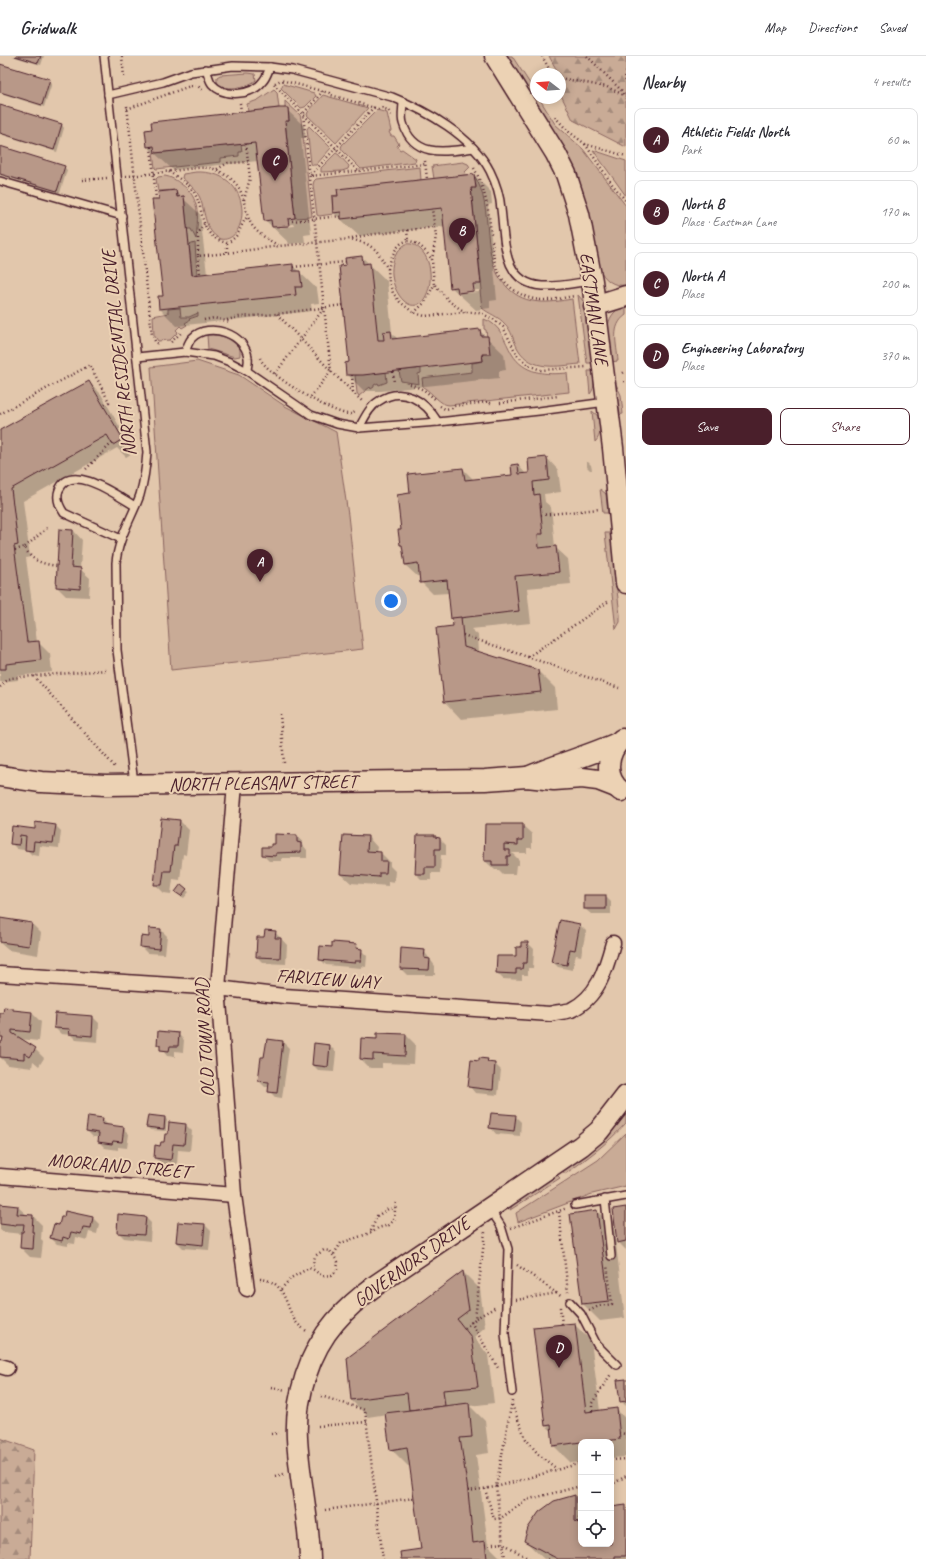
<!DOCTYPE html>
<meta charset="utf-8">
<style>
:root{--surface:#fff;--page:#f2f2f3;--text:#2b2b33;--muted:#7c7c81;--line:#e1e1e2;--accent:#4a1f2b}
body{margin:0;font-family:Caveat,sans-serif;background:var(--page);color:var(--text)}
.controls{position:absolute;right:12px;bottom:12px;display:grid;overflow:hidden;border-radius:8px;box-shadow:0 2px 10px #0003}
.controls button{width:36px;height:36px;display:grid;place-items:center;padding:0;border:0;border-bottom:1px solid var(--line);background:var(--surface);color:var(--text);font:20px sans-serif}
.compass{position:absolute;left:530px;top:12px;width:36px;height:36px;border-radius:50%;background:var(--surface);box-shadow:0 2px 10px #0003;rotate:287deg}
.you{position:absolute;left:391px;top:545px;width:14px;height:14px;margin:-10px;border:3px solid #fff;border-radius:50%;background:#1a73e8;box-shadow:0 0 0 6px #1a73e833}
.badge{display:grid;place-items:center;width:26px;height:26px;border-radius:50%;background:var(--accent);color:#fff;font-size:13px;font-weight:700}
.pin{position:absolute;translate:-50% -33px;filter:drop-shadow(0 1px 2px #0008)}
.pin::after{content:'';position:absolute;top:21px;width:14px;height:12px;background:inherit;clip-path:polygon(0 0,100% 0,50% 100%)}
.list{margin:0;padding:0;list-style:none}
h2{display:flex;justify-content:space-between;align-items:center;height:52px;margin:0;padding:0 16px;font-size:17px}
h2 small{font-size:13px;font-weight:400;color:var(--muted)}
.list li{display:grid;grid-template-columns:26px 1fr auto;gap:12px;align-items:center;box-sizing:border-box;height:64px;margin:0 8px 8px;padding:0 8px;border:1px solid var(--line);border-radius:8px}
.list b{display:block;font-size:15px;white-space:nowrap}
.list p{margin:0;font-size:13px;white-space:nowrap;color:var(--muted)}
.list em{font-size:13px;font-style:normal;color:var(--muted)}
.actions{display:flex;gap:8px;padding:12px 16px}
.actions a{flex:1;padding:9px 0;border:1px solid var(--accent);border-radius:8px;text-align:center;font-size:14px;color:var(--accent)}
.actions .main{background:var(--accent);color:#fff}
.icon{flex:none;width:22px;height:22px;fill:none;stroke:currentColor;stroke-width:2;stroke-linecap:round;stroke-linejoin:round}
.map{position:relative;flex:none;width:626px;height:1503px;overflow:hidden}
header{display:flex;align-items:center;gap:24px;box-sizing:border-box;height:56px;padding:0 20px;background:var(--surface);border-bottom:1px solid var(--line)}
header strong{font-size:19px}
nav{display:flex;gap:22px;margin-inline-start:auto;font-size:14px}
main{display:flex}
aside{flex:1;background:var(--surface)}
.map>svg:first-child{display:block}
.green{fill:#c9ab96;stroke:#8a6560}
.forest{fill:url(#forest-firs);stroke:#8a6560}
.shadow{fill:#0003;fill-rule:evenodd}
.building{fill:#b89888;stroke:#4a1f2b}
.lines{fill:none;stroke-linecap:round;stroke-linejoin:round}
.lane-casing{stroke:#4a1f2b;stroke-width:10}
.street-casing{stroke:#4a1f2b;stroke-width:17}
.secondary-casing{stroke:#4a1f2b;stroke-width:23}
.path{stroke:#4a1f2b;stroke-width:2.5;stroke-dasharray:1 3;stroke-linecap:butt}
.lane{stroke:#ecd2b4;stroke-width:7}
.street{stroke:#ecd2b4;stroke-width:14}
.secondary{stroke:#ecd2b4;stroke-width:20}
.labels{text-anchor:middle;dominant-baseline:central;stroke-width:4;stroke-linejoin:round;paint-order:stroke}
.street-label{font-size:19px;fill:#4a1f2b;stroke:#ecd2b4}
</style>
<header>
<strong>Gridwalk</strong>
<nav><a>Map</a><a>Directions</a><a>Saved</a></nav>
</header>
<main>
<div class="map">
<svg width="626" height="1503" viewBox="0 0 626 1503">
<defs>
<pattern id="forest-firs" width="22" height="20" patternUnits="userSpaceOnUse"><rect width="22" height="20" fill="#c9ab96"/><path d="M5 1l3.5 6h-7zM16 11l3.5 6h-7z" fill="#a58b7b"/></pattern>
</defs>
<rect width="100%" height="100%" fill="#e2c7ac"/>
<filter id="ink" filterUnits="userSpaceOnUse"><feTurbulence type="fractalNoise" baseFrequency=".025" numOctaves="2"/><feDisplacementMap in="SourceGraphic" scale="8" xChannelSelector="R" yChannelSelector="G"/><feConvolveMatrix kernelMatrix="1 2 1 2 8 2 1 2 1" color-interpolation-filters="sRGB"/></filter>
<g filter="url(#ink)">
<!-- green -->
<g class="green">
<path d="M506,0H512L536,37V42H539L555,68L583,93L626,150V229C613,231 604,223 599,212L584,141L578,122L534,43Z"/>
<path d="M248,17L255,18L256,24C248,32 214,38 217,21L220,19Z"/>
<path d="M283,28L314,37L316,40L305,51L301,52L281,32Z"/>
<path d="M274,33L277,36L279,52L248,56L247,48L258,44Z"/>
<path d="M323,39L368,52L336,87L307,59L308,56Z"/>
<path d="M285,45L300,59L301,63L312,160L310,161L295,162L285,65H289L288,53H285Z"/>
<path d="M377,54L387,57L391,75L389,76L391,80H394L399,88L397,90L400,94L402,93L416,103L415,106L361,113L343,95L341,92L342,89Z"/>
<path d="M309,70L331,92L316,109H312L311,107L307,73Z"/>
<path d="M241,88L242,96H239V100L221,102V106L156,113L155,112L153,97Z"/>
<path d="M593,94L626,105V140Z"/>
<path d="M336,97L339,99L349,110L348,113L342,115L321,116V112Z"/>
<path d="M463,106L468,108L470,111L465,116L466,119L434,123L432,110Z"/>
<path d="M420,111L421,124L332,140L333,158L319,160L317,159L313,129L314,125L316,123Z"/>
<path d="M196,116C257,114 249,189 220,183C204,174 206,158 200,142C196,133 189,128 182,122L183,118Z"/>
<path d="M474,119C496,153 478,204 508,232C526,250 549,247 572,243L580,308C558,310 532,316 518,293C513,284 512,275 505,268C498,260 489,258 482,252L480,235L482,234L471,132L476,131Z"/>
<path d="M165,120C171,121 176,124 181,128C201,141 198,162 196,183L191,173H187L184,140L177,141L176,134L158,135L156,123L158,121Z"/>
<path d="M195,187L197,218L192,219L189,189Z"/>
<path d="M406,188C413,187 417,190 422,195C440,216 426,264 404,245C389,231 386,200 406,188Z"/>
<path d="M578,239L584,246L592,307H587Z"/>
<path d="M626,249V259C610,270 617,288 618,305L611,306C608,284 600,259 626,249Z"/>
<path d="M180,252L181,261H189L198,257V260L189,263L190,264L185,267L187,269L182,272L180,270L176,274L178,276L170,284L158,285L154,279L153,260L168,257V253Z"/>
<path d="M484,263C501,269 504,284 512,298C524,318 546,319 567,317L569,336L449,349C440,349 432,336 423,331L422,322L472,316V307L483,305L482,298L489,297L486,274L484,273Z"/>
<path d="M207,279C221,278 231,282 240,293V300L235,301L208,293Z"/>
<path d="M197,305L239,319L285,350L336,376L348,459L363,593L171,614L151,311Z"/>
<path d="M417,312H421V317L418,318L419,328L401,325L399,315L412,313H417Z"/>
<path d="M588,315H593C594,323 596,331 590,338Z"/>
<path d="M386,316L387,326L379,329L378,327L374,329V331L371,333L370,331L359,340L357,337L355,319Z"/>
<path d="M615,326L621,339L623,358L617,359Z"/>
<path d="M592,355L598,360C600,370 602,379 595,386Z"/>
<path d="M600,433L606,438L608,457H603Z"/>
<path d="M605,477H610L620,559V566L616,573Z"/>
<path d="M626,1059V1067C608,1087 588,1102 565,1118L562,1114L606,1082Z"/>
<path d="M626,1077V1130L592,1138L518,1166L516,1157L598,1104Z"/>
<path d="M556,1118L560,1122L510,1154L513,1148Z"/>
</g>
<!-- forest -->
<g class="forest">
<path d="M549,0H626V91L573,64L560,37V18H555L556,13Z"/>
<path d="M0,1382L34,1394L30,1503H0Z"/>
</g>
<!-- shadow -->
<g class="shadow">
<path d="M12,0H44L41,9Z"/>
<path d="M0,9L49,24L52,27L44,51L0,37Z"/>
<path d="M0,50L62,69L64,72L57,96L0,78Z"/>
<path d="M287,54L304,70L306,82H301L311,178L304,179L305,186L290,188L265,164L258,105L173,114L148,91L153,74ZM293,168L294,170L279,172V170Z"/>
<path d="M0,91L64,111L67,114L60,137L0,119Z"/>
<path d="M474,119L491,136L492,148L488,149L497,244L490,245V252L476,254L451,231L445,170L359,180L334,157L339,140ZM479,234V236L465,237V235Z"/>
<path d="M175,135L200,158L207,218L292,209L317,233L319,247L311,248L312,255L177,270L160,253L164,240L160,144Z"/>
<path d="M362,201L387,225L392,277L398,283L479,274L504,298L506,314L499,315V322L381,335H364L347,318L350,307L347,210Z"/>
<path d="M89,326L101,338L134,396L126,401L117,392L23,445L30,501L26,502L37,586H38L50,598L52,616L17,620L18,624L0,626V373L2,375Z"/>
<path d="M547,402L558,414L561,436L544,438L545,446L551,451L555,491L568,503L571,528L527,532L531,567L471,573L478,579L479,597L538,615L555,632L557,653L461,663L445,646L454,571L449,537L433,538L421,526L420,520H417L405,509L404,492L401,489L402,474L411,438L463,413L474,424L513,420L518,409L526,418L530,417Z"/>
<path d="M587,406H588L591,409L592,414H590L587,411Z"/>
<path d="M73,474L82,484L80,513L90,522L89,541L66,540L57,531Z"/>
<path d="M180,765L189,774L186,799L183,798L180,824L173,823L171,838L164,837L155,828Z"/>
<path d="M55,769L61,775L59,792L40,790L39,800L32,799L25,792L24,794L17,793L11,787L13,771L36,774Z"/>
<path d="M486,769H522L532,778V792H527V797H512L519,804V809H516L515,818H503L499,814H495L485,805Z"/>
<path d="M297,780L303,786V789L307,794V802H282L281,805H269L263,799L276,789Z"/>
<path d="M434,780L437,782L440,783L446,789V799H441L440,817H431V824H422L416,818Z"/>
<path d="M368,781L377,791L376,797H381L390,806V810L395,815L394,826L388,825V830L351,827L341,818Z"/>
<path d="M186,834L189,836L184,842L179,839Z"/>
<path d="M605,840L611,846V858H591L585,853Z"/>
<path d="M0,863L32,868L41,877L38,899L8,894L0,887Z"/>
<path d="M580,869L586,875L581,900L576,899L572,914L558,911L552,905Z"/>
<path d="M161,874L167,880L165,898L147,897L141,891Z"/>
<path d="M275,876L287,889L286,908L263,907L257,901L265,882Z"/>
<path d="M528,887L534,893L533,912H528V919H522V924L503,923L497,917L517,901Z"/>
<path d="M356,889L367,900L366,911L361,910V912L326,909L320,903L333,892Z"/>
<path d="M424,895L435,910V919H407L401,913Z"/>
<path d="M12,953L15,955L32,957L41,966L39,985L19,983L35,993L44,1002L39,1010L33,1005L32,1012L8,1009L0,1001V993L3,983L1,980L0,975V958H4Z"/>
<path d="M56,958L93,961L99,967L98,986L76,984L71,979L61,978L55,972Z"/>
<path d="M178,978L184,984L183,996L175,995V1001L167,1000L158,989Z"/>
<path d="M406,979L415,988L414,1008L382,1007V1012H370L361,1003L378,984Z"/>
<path d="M283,986L289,992L282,1042L275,1041L269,1035L270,1031H265L259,1025L265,1003Z"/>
<path d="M330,990L336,996L334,1016L319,1015L313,1009Z"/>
<path d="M487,1004L490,1007L495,1008L501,1014L498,1039L475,1037L470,1031L480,1006Z"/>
<path d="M515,1060L521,1066L520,1080L496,1078L491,1072Z"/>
<path d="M165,1062L167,1064L166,1075L150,1074L147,1071Z"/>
<path d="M102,1063L109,1070L123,1072L129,1078L127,1092L118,1091V1094L105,1092L99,1086V1081H93L87,1075Z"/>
<path d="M186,1069L192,1075L190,1095L178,1094L177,1109L161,1108L155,1102L161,1091L165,1087L169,1079Z"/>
<path d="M0,1149L18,1151L27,1159L33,1160L42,1169L41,1184L43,1186L41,1202L30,1201L21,1192L22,1178L3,1176L0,1174Z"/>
<path d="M626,1152V1194L618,1186Z"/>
<path d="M597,1155L614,1172L625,1262L600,1265L583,1248Z"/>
<path d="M66,1156L93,1162L99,1168L97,1178L89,1176L87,1184L76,1181L75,1188L68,1187V1190L57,1188L51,1182L60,1170L65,1163Z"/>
<path d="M146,1162L151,1167L150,1185L124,1182L118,1176Z"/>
<path d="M205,1169L211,1175L209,1194L183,1192L177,1186Z"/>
<path d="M463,1216L480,1233L485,1271L474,1281L488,1299L494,1347L470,1350L485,1365L489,1397L476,1399L488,1489L502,1503H402L422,1494L411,1410H408L391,1393L387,1358L368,1361L351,1344L348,1302Z"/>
<path d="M574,1268L591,1285L600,1355L616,1353L626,1363V1401L611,1402V1386H581V1406L571,1407L554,1390L553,1376L546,1370Z"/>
<path d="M626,1324V1350L621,1345Z"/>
<path d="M575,1440L581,1446V1488H611V1452L626,1450V1503H544L525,1485Z"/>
</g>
<!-- building -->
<g class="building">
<path d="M15,0H41L38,7Z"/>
<path d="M0,8L50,23L42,49L0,36Z"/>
<path d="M0,49L62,68L54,94L0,77Z"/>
<path d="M279,52H288L289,65H285L295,162L288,163L289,170L272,171L271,164L264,165L255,87L155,97L154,90L147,91L145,74L152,73L151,66Z"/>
<path d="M0,90L65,110L57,135L0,118Z"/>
<path d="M474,118L476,132H471L481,228H473L474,235L458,237L457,231L450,232L442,152L341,163V156L333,157L332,140H338L337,133Z"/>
<path d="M176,134L177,141L184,140L192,219L293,208V215H300L302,231H295L296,239L159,253L158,240H163L152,143H159L158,136Z"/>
<path d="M362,200L363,208L370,207L378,284H384L383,276L391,275L392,283L480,273L481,280H488L490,298H482L483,305L363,319H346L345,307L349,306L339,210L346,209L345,202Z"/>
<path d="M89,325L123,383L113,389L107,379L11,433L18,489L14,490L27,586L39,585L41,604L6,608V613H0V374Z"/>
<path d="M547,401L549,424L533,426L534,439L539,438L543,478H538L539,492L556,490L559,516L515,520L519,555L451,563L447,524L420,527L418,507L405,509L402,489H400L398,474H401L397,439L410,437L408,418L463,412L465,424L512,419L511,409L518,408L519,418L529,417L528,403Z"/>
<path d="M59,473L73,474L71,511L81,512L80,533L56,531Z"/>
<path d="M461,561L464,591L538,614L541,636L444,646L436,572L453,570L452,562Z"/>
<path d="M161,762L180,764L177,790H174L171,815H164L162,829H154Z"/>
<path d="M35,766L56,769L53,787L34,785L33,795L25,794L26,780L20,779L19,789L10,788L12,770L35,773Z"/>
<path d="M485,768H523V784H518V789L504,788V794H510V800H507V809H492V805H484Z"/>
<path d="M275,778L297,779V786L301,787V796L276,797V800L262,799V791H271V788H275Z"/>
<path d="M343,779L368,780L367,795L381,796V805H387L386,817H379V821L340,818Z"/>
<path d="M417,779H435V781L440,782V793H435V811H425V818H415Z"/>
<path d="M181,828L187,833L181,840L175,836Z"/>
<rect x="584" y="839" width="22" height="14"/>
<path d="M0,862L32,867L29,890L0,886Z"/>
<path d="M560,864L580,868L575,894L570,893L567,909L551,906Z"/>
<path d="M149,872L161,873L159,893L140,891L141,880L149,881Z"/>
<path d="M265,874L276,875L275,882H281L280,902L256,901L257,881H264Z"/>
<path d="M332,886L357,888L356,892L362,893L361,905H355V907L319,904L320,890L332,891Z"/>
<path d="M521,886H528L527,907H523L522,913H516V918L496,917L497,900H516V891H521Z"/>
<path d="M401,892L425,894L424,902L430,903L429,914L400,913Z"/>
<path d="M4,951L13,952V954L32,956L30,976L12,974V977L36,992L30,1001L24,997V1003L0,1001V986H2L3,981H0V957H3Z"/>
<path d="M55,957L93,960L92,980L69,978L70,973L54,972Z"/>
<path d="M158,975L179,977L178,990H170L169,995L160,994V989H157Z"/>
<path d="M377,977L406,978L405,1000L373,998V1004L360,1003L361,982L377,983Z"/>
<path d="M267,983L283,985L277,1037L268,1036L269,1026L258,1025L261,1001H264Z"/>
<path d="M314,987L330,989L328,1011L312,1009Z"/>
<path d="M479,1002L488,1003L487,1006L495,1007L493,1034L468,1031L471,1004L479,1005Z"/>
<path d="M491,1057L516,1059L514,1075L489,1072Z"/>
<path d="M148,1059L165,1061L164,1073L146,1071Z"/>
<path d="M88,1060L103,1062L102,1068L124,1071L122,1086L113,1085L112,1088L98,1086L99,1077L86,1075Z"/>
<path d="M169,1066L186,1068L184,1089L173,1088L171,1104L154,1102L155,1089L160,1090L161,1086H164L165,1078H168Z"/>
<path d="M0,1148L18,1150L17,1158L33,1159L32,1176H34L33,1193L20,1192L21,1176H23L24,1168H16V1170L0,1168Z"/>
<path d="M626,1151V1185L617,1187L613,1153Z"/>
<path d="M597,1154L609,1245L582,1248L570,1158Z"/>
<path d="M65,1155L93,1161L91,1172L83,1171L81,1178L71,1176L69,1183L63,1181L62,1185L50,1182L54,1168L59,1169L61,1161H64Z"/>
<path d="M118,1158L146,1161L144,1179L117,1177Z"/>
<path d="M178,1166L205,1168L203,1189L176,1186Z"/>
<path d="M463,1215L469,1254L457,1263L471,1281L478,1331L443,1334L445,1350L409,1354L407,1337L351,1344L347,1302Z"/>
<path d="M575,1267L586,1356L617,1352L620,1383L598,1386H581L553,1390L551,1369L545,1370L533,1271Z"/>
<path d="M626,1323V1345L620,1346L617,1324Z"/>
<path d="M469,1347L472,1381L460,1382L468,1435L473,1487L485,1485L487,1503H401L400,1496L421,1493L407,1391L390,1394L385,1357Z"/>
<path d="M575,1439V1465L580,1468L581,1467V1488H611V1451L626,1449V1500H615V1503H558L524,1485L528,1472L539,1456L554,1445Z"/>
</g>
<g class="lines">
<defs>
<g id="lane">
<path d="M104,0L147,396C146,411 144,425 140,439C132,462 118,482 116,507L117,594L134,727"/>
<path d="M206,13C208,18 209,24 212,28C224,42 252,40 263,25C266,22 268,16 270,11"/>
<path d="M108,39L163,26L191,16L233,10L270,11L292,14L392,41C427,55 472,80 490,115C496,127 500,140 501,153C505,182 501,227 542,230C558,231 575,227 590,225"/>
<path d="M403,46C403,52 401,61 403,67C413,102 445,96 473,92"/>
<path d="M0,125L122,160"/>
<path d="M185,296C187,292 188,286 192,282C209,265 246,278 248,302C249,306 247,311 247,315"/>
<path d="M137,301L185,296L214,300L230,306L247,315L311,359L337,368L359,372L438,366L539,355L606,346"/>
<path d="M359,372C364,363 369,351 379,345C403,329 425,345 438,366"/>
<path d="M121,483L64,457C59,450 56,442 59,434C71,405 119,441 135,450"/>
<path d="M605,1143L611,1200"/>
<path d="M575,1149L626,1140"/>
<path d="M490,1153L501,1170L508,1193L505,1278L512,1336"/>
<path d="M570,1246L581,1258L597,1289L617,1309"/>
</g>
<g id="street">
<path d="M235,728L218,932L234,1139L247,1233"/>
<path d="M0,918L218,932L284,940L550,958C556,956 565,956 571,954C598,941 606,913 613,887"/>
<path d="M0,1120L234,1139"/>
<path d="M0,1310L7,1312"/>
</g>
<g id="secondary">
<path d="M495,0L556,98L566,118L579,158L592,225L613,392L626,527"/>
<path d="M594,250L626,240"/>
<path d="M0,720L41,726L106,729L485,724L527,721L554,724L582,722L598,724L616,731"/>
<path d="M528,721C557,708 588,700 617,687"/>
<path d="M621,735C603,721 607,696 622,683"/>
<path d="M310,1503C309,1462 299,1422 297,1382C295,1342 309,1296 335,1266C347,1252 361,1240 376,1229L581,1090L599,1075L626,1040"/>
</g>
</defs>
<!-- lane casing -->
<use href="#lane" class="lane-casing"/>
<!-- street casing -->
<use href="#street" class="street-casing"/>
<!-- secondary casing -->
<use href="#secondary" class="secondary-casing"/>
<!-- path -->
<g class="path">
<path d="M122,0L124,21"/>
<path d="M542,0L552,18"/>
<path d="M587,0L626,39"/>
<path d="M626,17H625L626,28"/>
<path d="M560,22L607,31L626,40"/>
<path d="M275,27L281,24L329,37L331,39L378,53L382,52L388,54L391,59"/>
<path d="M274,28L303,58L331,315L310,342"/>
<path d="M323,35L303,58L358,115"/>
<path d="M240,47L241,56"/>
<path d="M127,50L152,279L156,287L159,288"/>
<path d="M374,51L310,120L426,108"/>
<path d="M127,53L190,30H198L203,35"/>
<path d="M555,61L568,75L585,88L626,100"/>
<path d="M585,88L612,128L626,145"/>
<path d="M151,91L156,143"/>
<path d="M425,105L427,123"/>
<path d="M474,112C485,133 489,154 491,178"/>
<path d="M217,113L228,107L248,106"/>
<path d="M169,116C177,121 187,127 193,135C207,155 196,179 227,187C242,179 238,171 248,160"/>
<path d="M126,120C144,119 162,116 180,114C189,113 199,111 208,112C214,112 219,115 224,118C250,133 240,154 254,172C261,180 271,185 279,190L351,183L367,188L376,194L388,213L389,226L393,237L400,246L414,257L425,260L465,256H474L483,258L493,263L503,271L517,299L528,309L541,314L587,311"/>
<path d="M82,124L107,122"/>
<path d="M244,144L250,122L246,88"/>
<path d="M292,165L341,160"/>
<path d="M204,168L198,176V200L227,197"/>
<path d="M407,174L408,185"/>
<path d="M352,182L368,179L435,171"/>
<path d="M492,185C493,192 493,200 495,207C501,230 524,245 547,244C556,244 566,241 575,240"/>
<path d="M227,187V197L279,190"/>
<path d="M198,200L200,218"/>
<path d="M293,211L345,206"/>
<path d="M388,213C390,206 392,198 397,192C409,175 425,193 432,204"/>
<path d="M435,229L450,246L465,256"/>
<path d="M414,257L425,246L434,229L432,204L436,180L432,153"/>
<path d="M277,258L331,315L362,345"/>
<path d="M204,264L214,262L230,266"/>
<path d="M227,264L239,261L277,258L343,249"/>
<path d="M171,286L182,276"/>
<path d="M260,302C265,317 334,360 351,358C353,357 354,357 356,355"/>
<path d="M393,316L394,327"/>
<path d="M623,317L626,315"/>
<path d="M275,318L324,252"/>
<path d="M352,319L353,337"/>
<path d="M624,325H626"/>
<path d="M410,328L424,334L435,343"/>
<path d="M500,347L558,340"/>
<path d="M440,350L445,353L452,352L454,350L488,346L493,348"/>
<path d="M0,358L90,309L109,346L103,350"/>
<path d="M86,413L112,387"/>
<path d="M541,459L599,453"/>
<path d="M25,491L47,472"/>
<path d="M15,494L25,491C30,505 44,508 57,510"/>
<path d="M463,579L619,632"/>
<path d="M528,601L609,545"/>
<path d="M34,620L115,711"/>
<path d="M0,631L10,622L106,614"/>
<path d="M280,658L284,707"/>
<path d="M559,1156L568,1236"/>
<path d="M511,1172L567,1152"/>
<path d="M371,1175L377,1160L388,1153L395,1152"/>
<path d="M334,1198L341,1187L373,1176L378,1172L389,1169L394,1164L396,1144"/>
<path d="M517,1209L562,1241"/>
<path d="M260,1223C284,1225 284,1244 293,1261C296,1268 302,1272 308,1276"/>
<path d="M281,1233L291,1222L309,1212L314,1214L322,1220L332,1219L337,1214L338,1206L330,1195L324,1194L315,1200L312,1212"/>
<path d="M516,1244L557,1237"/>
<path d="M560,1251L562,1268"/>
<path d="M589,1255L599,1250L612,1248L607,1209"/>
<path d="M476,1262L496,1251"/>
<path d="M471,1266L498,1312"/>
<path d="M465,1272L475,1263L485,1176"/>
<path d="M271,1331L286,1334"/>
<path d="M321,1340L365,1354L383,1503"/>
<path d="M512,1345L496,1431L581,1407"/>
<path d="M512,1349L526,1383L538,1398L557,1413"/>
<path d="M592,1355V1347L611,1318"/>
<path d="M318,1370L367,1366"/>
<path d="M619,1377L626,1378"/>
<path d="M271,1378L279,1377"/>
<path d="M611,1404L626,1403"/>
<path d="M275,1420L284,1418"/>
<path d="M611,1429L626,1420"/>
<path d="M485,1433L494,1463L501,1462L526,1444L581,1430"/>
<path d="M468,1435L496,1431L505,1503"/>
<path d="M325,1454L414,1442"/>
<path d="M577,1466L581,1457"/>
<path d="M485,1489L503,1487L529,1503"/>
<path d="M548,1503L551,1500"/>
</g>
<!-- lane -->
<use href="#lane" class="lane"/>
<!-- street -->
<use href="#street" class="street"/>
<!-- secondary -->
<use href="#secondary" class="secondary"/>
</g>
</g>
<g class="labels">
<!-- street labels -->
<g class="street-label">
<text transform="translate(594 253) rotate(82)">EASTMAN LANE</text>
<text transform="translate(119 297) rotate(-96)">NORTH RESIDENTIAL DRIVE</text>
<text transform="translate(263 727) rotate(-1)">NORTH PLEASANT STREET</text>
<text transform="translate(328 923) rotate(4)">FARVIEW WAY</text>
<text transform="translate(205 982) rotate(-93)">OLD TOWN ROAD</text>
<text transform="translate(119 1110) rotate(5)">MOORLAND STREET</text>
<text transform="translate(412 1206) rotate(-36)">GOVERNORS DRIVE</text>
</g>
</g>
</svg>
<div class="controls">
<button>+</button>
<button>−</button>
<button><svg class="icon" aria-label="locate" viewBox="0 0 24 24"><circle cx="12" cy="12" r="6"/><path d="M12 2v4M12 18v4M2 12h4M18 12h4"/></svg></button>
</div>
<svg class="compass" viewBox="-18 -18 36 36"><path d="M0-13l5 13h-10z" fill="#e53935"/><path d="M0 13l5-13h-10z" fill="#7c7c81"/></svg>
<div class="you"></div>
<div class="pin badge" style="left:260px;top:526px">A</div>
<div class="pin badge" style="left:462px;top:195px">B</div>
<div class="pin badge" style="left:275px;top:125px">C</div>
<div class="pin badge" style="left:559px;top:1312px">D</div>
</div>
<aside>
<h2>Nearby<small>4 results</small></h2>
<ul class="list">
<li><span class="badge">A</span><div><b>Athletic Fields North</b><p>Park</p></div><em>60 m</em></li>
<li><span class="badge">B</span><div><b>North B</b><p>Place · Eastman Lane</p></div><em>170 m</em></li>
<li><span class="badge">C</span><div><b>North A</b><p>Place</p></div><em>200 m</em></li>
<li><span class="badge">D</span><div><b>Engineering Laboratory</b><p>Place</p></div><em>370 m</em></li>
</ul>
<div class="actions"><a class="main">Save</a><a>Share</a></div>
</aside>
</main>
